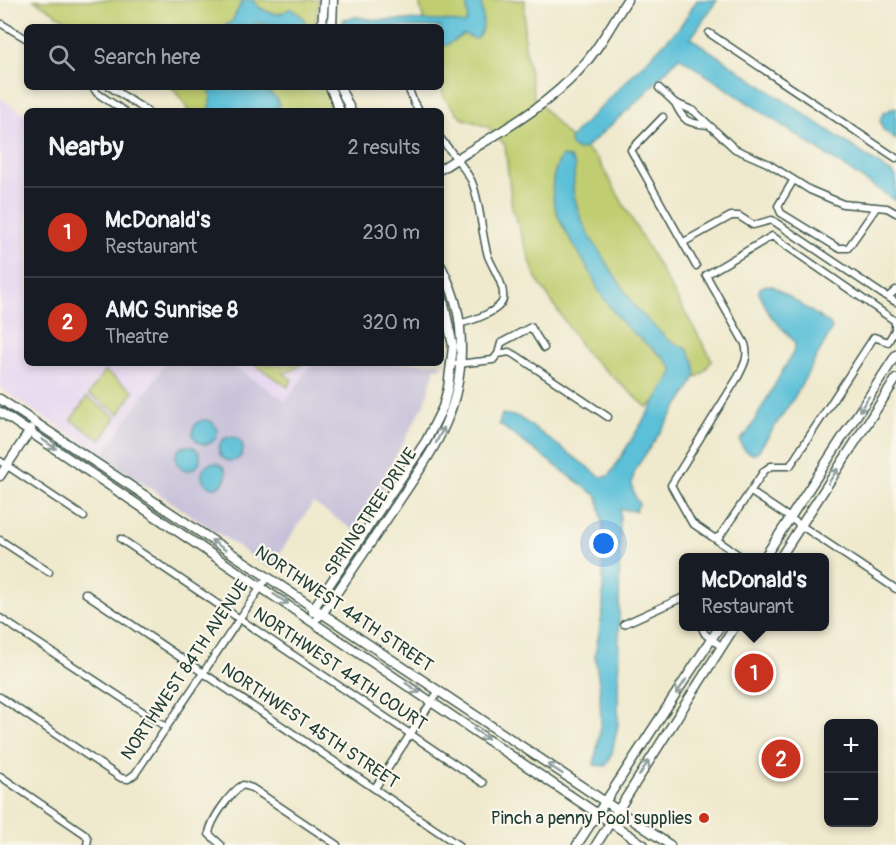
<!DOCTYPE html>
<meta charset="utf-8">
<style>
:root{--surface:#171b24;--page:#20242c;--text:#f1f3f6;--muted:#9ea1a6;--line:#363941;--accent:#c8321e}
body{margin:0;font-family:Pangolin,sans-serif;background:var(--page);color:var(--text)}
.controls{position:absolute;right:18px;bottom:18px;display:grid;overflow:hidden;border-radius:9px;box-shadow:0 3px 9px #0003}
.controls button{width:54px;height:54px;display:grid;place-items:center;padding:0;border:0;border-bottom:2px solid var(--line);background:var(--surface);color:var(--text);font:30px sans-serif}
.you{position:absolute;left:604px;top:544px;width:21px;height:21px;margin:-15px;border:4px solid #fff;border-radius:50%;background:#1a73e8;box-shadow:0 0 0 9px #1a73e833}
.badge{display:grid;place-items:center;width:39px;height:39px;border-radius:50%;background:var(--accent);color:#fff;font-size:20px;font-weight:700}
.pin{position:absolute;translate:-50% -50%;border:3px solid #fff;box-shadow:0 2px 6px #0006}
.popup{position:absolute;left:679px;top:553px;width:150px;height:78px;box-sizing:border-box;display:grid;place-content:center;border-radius:9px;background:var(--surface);filter:drop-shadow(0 2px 4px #0005);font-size:20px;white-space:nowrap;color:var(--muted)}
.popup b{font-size:22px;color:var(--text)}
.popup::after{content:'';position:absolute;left:50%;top:100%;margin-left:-12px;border:12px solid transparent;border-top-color:var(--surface)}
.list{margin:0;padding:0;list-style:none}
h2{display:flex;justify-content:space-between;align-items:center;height:78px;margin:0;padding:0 24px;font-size:26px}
h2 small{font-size:20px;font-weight:400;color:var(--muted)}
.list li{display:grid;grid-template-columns:39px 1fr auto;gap:18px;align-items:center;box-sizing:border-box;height:90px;padding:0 24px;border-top:2px solid var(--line)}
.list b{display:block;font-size:22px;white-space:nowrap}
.list p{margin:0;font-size:20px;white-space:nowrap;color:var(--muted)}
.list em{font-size:20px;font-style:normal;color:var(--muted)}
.icon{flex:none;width:33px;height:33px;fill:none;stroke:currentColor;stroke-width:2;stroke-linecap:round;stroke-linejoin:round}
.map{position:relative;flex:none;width:896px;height:845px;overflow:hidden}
.search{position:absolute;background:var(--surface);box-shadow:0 3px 9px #0003;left:24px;top:24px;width:420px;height:66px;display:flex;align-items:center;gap:15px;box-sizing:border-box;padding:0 21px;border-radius:9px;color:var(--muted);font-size:22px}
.panel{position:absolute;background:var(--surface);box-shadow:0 3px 9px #0003;left:24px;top:108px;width:420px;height:258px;border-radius:9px}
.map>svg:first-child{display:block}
.built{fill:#e4d3f1}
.industrial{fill:#c6c0d9}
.green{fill:#c0cd6f;stroke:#708552;stroke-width:1.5}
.water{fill:#5bc0d8;stroke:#3d7e86;stroke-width:1.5}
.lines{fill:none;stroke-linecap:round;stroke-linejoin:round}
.street-casing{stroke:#3e574b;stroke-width:9}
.secondary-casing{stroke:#3e574b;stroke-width:11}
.street{stroke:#fff;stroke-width:6}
.secondary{stroke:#fff;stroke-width:8}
.oneway{stroke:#8f9e9a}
.poi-dot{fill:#c8321e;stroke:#fbf7ec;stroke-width:2}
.labels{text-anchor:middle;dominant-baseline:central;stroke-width:4.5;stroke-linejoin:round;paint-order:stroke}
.street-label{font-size:18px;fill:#1f3d34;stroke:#fbf7ec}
.poi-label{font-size:18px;fill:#1f3d34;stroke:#fbf7ec;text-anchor:end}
</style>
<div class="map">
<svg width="896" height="845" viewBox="0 0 896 845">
<rect width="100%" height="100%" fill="#fbf7ec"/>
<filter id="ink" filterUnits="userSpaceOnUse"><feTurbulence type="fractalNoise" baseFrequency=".0167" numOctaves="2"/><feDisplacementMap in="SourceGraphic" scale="12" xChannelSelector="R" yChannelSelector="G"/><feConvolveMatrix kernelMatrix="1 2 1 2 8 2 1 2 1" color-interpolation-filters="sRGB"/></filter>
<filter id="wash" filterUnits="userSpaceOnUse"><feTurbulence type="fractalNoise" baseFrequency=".008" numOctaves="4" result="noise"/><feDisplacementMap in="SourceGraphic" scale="24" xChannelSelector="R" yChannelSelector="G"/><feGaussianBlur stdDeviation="1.35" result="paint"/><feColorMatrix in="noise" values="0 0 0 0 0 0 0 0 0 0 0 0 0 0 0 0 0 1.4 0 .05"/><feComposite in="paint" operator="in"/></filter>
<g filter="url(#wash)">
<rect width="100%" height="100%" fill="#efe9cd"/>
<!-- built -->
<g class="built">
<path d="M0,98L27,116V363H166L102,456L0,388Z"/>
<path d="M228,363H312L286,402Z"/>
</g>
<!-- industrial -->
<path class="industrial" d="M441,325L443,349L442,369L435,368L425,403L386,474L389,480L355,531L313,503L270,568L102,456L166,363H228L286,401L312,363H441Z"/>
<!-- green -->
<g class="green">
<path d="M34,0H319L315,27H77Z"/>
<path d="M419,0H525L524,42L534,97L565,133L597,158L712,360L703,373L647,407L585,352L536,278L512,207L505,145L488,127L462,118L444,98L441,87V27H425Z"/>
<path d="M172,87H325L334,111H187V107Z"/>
<path d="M252,363L276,365L303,363L293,370L283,373L292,380L288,387Z"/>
<path d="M105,371L134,391L119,414L89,394Z"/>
<path d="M87,397L116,417L101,440L71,420Z"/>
</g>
<!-- water -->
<g class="water">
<path d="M243,0H255L254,2C260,9 272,16 282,13C285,12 288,9 291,8L304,18L306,24C291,35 270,20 254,24L252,27H223L232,21Z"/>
<path d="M466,0H481C482,13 487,29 476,39L464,34L447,45H441V27H341L344,19L357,17L377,20L447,21L465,24L468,18Z"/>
<path d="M697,0H717L691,38L896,176V201L679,57L640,99L584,149L578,150L571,146L570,139L575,133L679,28Z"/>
<path d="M208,87H262L277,99L279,105L276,111H209L211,95Z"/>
<path d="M896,107V140L883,130L880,120L883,113Z"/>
<path d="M562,156L570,158L575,165L573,191L578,211L588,234L635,307L668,340L687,349L694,362L696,374L688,391L636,468C630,483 631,490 639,504L635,511L620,509L618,725L612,753L606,766L594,765L601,726L600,691L595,655L603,610V525L598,497L499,424L502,414L519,417L601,477L609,476L674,371C662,351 639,341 624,324C615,314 606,302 599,291C595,284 593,276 589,270C568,234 536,198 562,156Z"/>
<path d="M766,285L773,286L830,324L832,329L795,396L759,450L754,454C746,452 742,449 740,440L748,432L795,349V342L770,315L759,293L760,288Z"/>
<circle cx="205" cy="432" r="12"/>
<circle cx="231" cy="449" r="12"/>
<circle cx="188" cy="458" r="12"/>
<circle cx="214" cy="475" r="12"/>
</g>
</g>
<g filter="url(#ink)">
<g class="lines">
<defs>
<g id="street">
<path d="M0,23L27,39"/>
<path d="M709,33L896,158"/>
<path d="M93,87L97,93L124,111"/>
<path d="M110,87L147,111"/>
<path d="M408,87L414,103L420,111"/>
<path d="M659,88L675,103L694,111L735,149L767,163L810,190L843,204L887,208L896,213"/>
<path d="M675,103C684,122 687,123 708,125"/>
<path d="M663,117L631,150L696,266"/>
<path d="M441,139C451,152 463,165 471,180C480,198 481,233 488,256C493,269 505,285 503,299C501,311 472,321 461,323"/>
<path d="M793,181L778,206L781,213L838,248H848L876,208"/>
<path d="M684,242L731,216H739L753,225L772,220L882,294L896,302"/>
<path d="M888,297L896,290"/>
<path d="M498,354L509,352L517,356L608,417"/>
<path d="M457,364L493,360L498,354L501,343L531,327L544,348"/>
<path d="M0,461L84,517"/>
<path d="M751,492L896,589"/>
<path d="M715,538L720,536L764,471L771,466H790L874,337L888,342L895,330V321L772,236L706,275L745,344C749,357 744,365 738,377L671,485L692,523L740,556"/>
<path d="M121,539L483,783"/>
<path d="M0,540L49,572"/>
<path d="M85,593L458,845"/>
<path d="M0,618L166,727"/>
<path d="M624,624L684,597"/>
<path d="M701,626L705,634L722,647"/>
<path d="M0,697L121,778L128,779L135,774L267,578"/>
<path d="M0,776L85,834L88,839L87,845"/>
<path d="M375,788L438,692"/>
<path d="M221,845L209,834C210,821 231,791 243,785L252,788L337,845"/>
</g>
<g id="secondary">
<path d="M322,27L324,0"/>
<path d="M332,27L333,0"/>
<path d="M330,87L340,111"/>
<path d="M340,87L351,111"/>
<path d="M441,169C488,138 542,112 580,69C599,49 612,23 627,0"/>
<path d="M0,399L670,845"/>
<path d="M0,412L644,845"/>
<path d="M0,476L31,429"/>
<path d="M764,558L896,355"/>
<path d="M780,558L896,379"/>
<path d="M313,612V609L426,441L443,407L448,388L453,346L441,290"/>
<path d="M318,617L322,614C347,578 372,541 397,504C432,451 460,416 461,350C461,316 456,297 441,266"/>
<path d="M577,845L720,626"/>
<path d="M596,845L735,626"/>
</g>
</defs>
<!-- street casing -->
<use href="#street" class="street-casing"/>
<!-- secondary casing -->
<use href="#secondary" class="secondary-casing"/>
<!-- street -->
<use href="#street" class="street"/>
<!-- secondary -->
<use href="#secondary" class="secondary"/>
</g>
<!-- one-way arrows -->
<defs><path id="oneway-shaft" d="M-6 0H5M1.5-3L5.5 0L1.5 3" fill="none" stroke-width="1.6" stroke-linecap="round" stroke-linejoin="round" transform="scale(1.5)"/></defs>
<g class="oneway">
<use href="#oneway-shaft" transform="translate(864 404) rotate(123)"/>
<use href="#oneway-shaft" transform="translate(440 435) rotate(-63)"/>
<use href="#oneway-shaft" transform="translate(49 444) rotate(34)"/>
<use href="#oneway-shaft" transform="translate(833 476) rotate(-57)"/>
<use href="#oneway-shaft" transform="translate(218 545) rotate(-146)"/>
<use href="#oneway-shaft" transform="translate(281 599) rotate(34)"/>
<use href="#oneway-shaft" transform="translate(681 687) rotate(124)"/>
<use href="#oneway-shaft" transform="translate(413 688) rotate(34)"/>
<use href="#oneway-shaft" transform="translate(481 734) rotate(34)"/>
<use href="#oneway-shaft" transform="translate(644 768) rotate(-58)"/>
<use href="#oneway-shaft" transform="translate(555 769) rotate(-147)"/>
</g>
</g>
<!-- markers -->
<circle class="poi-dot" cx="704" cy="818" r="6"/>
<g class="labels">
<!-- street labels -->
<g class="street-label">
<text transform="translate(371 512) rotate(-56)">SPRINGTREE DRIVE</text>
<text transform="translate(344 609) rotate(34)">NORTHWEST 44TH STREET</text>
<text transform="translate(340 669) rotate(34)">NORTHWEST 44TH COURT</text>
<text transform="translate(185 670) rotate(-56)">NORTHWEST 84TH AVENUE</text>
<text transform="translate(310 726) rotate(34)">NORTHWEST 45TH STREET</text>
</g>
<!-- poi labels -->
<g class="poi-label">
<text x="692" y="818">Pinch a penny Pool supplies</text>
</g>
</g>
</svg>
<div class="controls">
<button>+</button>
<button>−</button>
</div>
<div class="you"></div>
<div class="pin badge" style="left:754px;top:673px">1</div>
<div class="popup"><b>McDonald's</b>Restaurant</div>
<div class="pin badge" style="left:781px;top:759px">2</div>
<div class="search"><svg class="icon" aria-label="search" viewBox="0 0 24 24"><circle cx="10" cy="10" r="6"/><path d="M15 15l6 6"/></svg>Search here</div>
<section class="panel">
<h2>Nearby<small>2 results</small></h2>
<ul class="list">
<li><span class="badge">1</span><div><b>McDonald's</b><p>Restaurant</p></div><em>230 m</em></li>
<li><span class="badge">2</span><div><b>AMC Sunrise 8</b><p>Theatre</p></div><em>320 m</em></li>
</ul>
</section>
</div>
